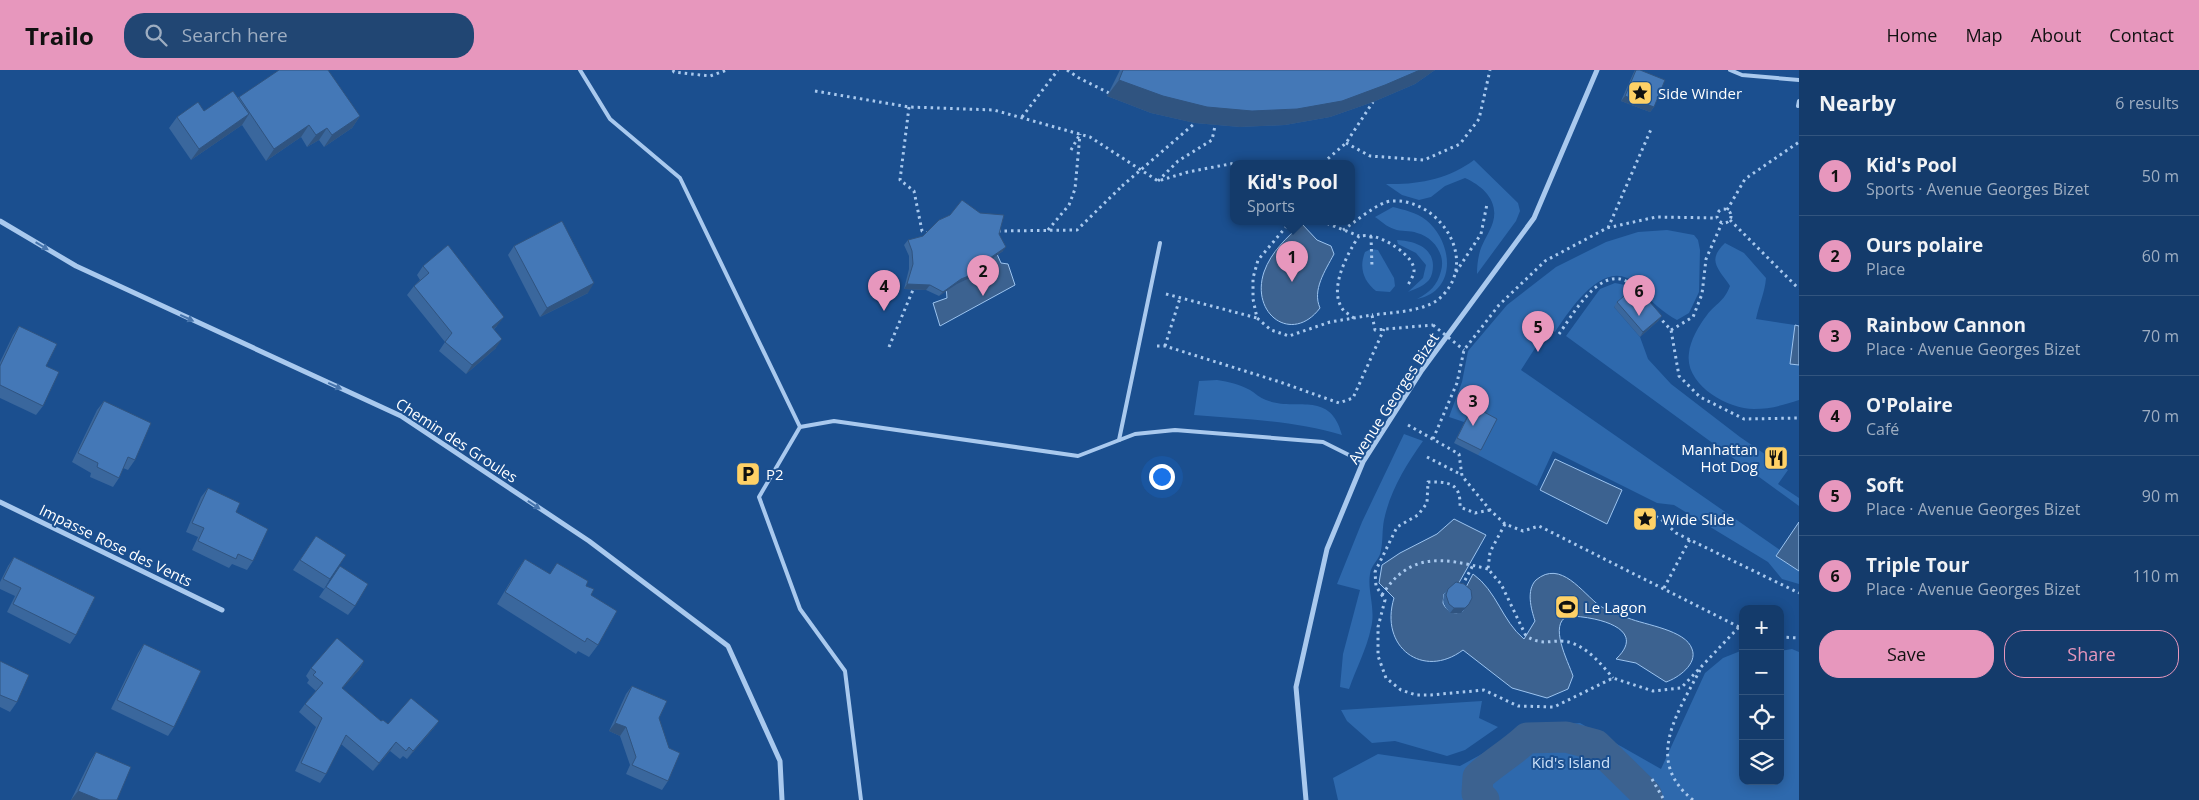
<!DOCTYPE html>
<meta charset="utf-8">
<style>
:root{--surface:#143b6b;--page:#214673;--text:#f1f3f6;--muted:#9dadc1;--line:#33557e;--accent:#e797bd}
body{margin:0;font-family:"Open Sans",sans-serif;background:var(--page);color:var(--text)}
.controls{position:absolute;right:15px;bottom:15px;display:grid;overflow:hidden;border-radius:10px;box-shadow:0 2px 12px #0003}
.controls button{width:45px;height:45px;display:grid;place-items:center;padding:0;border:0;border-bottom:1px solid var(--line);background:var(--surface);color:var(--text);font:25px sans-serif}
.you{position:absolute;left:1161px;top:406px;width:18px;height:18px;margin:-12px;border:4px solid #fff;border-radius:50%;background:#1a73e8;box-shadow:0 0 0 8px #1a73e833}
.badge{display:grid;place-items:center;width:32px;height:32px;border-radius:50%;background:var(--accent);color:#111;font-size:16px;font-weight:700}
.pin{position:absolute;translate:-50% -41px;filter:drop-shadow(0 1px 2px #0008)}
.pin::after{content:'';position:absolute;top:26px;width:18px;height:15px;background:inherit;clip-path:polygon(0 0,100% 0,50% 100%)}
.popup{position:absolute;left:1230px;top:90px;width:125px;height:65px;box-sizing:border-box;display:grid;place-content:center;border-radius:10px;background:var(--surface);filter:drop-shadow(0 1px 4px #0005);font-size:16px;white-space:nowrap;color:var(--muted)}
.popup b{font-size:19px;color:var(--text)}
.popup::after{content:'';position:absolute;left:50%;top:100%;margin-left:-10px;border:10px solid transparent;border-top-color:var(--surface)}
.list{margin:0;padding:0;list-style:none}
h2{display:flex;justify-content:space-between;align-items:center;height:65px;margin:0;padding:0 20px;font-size:21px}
h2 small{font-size:16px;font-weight:400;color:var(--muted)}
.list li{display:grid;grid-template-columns:32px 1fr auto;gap:15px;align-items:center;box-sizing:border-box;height:80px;padding:0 20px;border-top:1px solid var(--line)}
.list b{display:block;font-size:19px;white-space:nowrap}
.list p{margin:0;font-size:16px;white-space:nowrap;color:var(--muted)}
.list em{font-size:16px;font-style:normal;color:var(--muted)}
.actions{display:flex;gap:10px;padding:15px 20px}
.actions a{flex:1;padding:11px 0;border:1px solid var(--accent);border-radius:20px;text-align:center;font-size:18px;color:var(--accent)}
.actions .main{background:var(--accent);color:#111}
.icon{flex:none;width:28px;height:28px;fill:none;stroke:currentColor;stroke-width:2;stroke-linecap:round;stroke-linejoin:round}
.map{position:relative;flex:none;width:1799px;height:730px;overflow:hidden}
header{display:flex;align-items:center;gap:30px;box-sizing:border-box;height:70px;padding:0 25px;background:var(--accent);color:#111}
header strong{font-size:24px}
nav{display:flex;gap:28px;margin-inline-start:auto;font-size:18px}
.search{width:350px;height:45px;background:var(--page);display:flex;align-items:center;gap:12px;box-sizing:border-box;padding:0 18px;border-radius:20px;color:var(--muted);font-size:19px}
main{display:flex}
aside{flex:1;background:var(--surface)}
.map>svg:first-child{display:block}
.green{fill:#2e69ad}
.water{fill:#3c6290;stroke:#9cc4f0}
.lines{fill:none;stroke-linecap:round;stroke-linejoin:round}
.canal{stroke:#3c6290;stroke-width:31}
.path{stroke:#a9c9ee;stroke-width:3;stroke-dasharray:2.5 4;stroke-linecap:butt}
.lane{stroke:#a9c9ee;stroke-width:4}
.street{stroke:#a9c9ee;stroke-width:5}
.path-bridge{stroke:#a9c9ee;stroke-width:3;stroke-dasharray:2.5 4;stroke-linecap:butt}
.wall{fill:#3a679d}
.shaded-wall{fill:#305480}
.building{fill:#4478b7;stroke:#305480}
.oneway{fill:#4674ac}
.labels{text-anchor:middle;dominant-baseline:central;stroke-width:4;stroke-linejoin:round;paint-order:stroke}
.poi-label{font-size:15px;fill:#fff;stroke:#1b4f8f;text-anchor:start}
.street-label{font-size:15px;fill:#fff;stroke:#1b4f8f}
.park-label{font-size:15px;fill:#cfe3fa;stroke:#1b4f8f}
</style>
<header>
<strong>Trailo</strong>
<div class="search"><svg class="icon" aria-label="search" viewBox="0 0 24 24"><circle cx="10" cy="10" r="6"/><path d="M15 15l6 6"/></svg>Search here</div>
<nav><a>Home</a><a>Map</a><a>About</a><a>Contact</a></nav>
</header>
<main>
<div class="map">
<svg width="1799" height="730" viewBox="0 0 1799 730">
<rect width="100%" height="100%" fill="#1b4f8f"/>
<!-- green -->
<g class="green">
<path d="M1474,90L1518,133L1520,141L1516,151L1477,204C1477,196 1478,188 1480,181C1483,171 1490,162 1493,152C1499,131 1483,116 1465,108L1445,116L1431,127L1419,130L1402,125L1386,114C1417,115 1449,109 1474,90Z"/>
<path d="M1393,137C1404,140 1416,142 1426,150C1453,172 1458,221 1417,229C1430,222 1437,216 1441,201C1446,184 1433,167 1417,163C1410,160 1401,162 1394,159C1387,157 1381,151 1375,147Z"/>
<path d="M1667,160L1694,165L1698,170L1700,180L1699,222L1689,243L1677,250C1664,243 1651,231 1641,221C1637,217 1632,210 1627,208C1598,195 1568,243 1555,262L1548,258L1521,300L1780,480L1776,486L1799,501V514L1782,509L1768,492L1674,435L1657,433L1553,381L1537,416L1478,385L1470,342L1464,352L1449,347L1462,312L1468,281L1507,235L1556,197L1606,172L1638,162Z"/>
<path d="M1397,170C1413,171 1432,176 1433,195C1433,200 1432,206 1429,210C1424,216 1415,219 1408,222L1423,208L1426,195L1416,183L1398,174Z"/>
<path d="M1725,173L1744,183L1766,208C1765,222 1759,234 1756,249L1795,255L1790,293L1799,295V330C1784,335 1770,339 1754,339C1727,339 1684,314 1689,283C1690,271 1699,255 1707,245C1716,233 1724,232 1730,216C1719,199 1706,191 1725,173Z"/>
<path d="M1371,179L1378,180L1394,208L1395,216L1390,222L1376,221C1363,211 1359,197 1365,182Z"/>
<path d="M1615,213L1625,215L1630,223L1614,237L1640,267L1648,289L1671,314L1740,367L1788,400L1778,414L1799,428V436L1566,266L1600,219Z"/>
<path d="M1217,310C1229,312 1239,314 1250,320C1255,323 1260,328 1266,330C1296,342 1330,319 1342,365C1295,351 1244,349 1194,345L1199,311Z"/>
<path d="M1404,364L1423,371C1406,395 1390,421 1384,450C1382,460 1383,471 1381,480C1380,490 1371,494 1370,504C1367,520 1376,539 1371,558C1367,578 1356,599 1349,619L1340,617L1343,584L1360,520L1337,514L1362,452Z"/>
<path d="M1792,579L1799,582V730H1338L1333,708L1378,684L1460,696L1531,657L1580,653L1661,699L1705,603L1723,588L1743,580V711H1780V581Z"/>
<path d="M1482,631L1479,648L1498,657L1465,680L1447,686L1395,671L1372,673L1347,651L1341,640Z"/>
</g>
<!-- water -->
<g class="water">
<path d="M1302,154L1317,170L1331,176L1334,184C1325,201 1312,220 1320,238C1292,275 1250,244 1264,202C1271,182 1287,167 1302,154Z"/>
<path d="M996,182L1001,193L1008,194L1015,215L940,256L933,233L947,228L946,216Z"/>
<path d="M1795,255L1799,256V295L1790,294Z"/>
<path d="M1555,389L1622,420L1607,454L1540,420Z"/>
<path d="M1454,449L1486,465L1456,518L1444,524L1443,533C1447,542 1454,545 1463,541L1464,521L1473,504C1497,521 1502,551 1524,569L1535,551C1531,539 1526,520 1536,510C1561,489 1582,523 1600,536C1608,541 1619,545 1628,548C1645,555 1686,560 1692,579C1698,594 1678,608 1666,612L1636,593L1616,589C1650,557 1592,546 1568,546C1548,554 1568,591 1573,606L1568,619L1547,628L1512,618L1463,580C1423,610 1379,577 1394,528L1379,513L1382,495L1400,483L1437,464Z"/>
<path d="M1799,452V501L1776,486Z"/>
</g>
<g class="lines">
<!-- canal -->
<path class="canal" d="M1484,730L1477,723L1478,707C1493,693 1511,683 1527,668L1566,667L1596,675L1646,724L1648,730"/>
<!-- path -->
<g class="path">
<path d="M673,0L674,2L710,6L727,0"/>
<path d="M1067,0L1079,8L1109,23"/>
<path d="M815,21L909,37L994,40L1090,67L1158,111L1188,102L1235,93"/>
<path d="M909,37L900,110L914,121L922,161L929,164"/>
<path d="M1022,47L1058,0"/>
<path d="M1346,73L1370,86L1424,90L1460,74L1479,49L1490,0"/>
<path d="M1071,80L1080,64"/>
<path d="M1323,93L1346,73L1373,32"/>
<path d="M1158,111L1178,91L1212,70L1215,56"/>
<circle cx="1724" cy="146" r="7"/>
<path d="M1727,140L1745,109L1799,72"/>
<path d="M1730,150L1799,219"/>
<path d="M1291,151L1258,190L1253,208V229L1257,248L1271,260L1289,266L1330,252L1372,245L1375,260L1433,255"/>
<path d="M1321,151L1359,166"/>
<path d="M1608,158L1652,57"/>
<path d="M1048,160L1069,135L1075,119L1080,64"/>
<path d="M1343,160C1354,153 1379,131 1392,131C1437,128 1478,186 1444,224C1429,242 1394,242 1372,245"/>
<path d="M998,161L1077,160L1122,116"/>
<path d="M1371,166L1372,197"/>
<path d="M1456,202L1481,164L1487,134"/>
<path d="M1166,224L1257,248"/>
<path d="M1658,246L1671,260L1679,306L1700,327L1744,349L1799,348"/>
<path d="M1354,248C1351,246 1347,243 1344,241C1327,221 1347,184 1359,166C1362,166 1367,165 1370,166C1384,167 1415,186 1414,201C1414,205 1410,211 1408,215"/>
<path d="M1671,260L1693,247L1702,224L1706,189L1722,153"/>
<path d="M1559,264C1572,246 1597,200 1624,210C1629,212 1632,218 1636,221"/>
<path d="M1157,276H1165L1280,312L1339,333L1353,328L1384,259"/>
<path d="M1165,276L1180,228"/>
<path d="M889,277L915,215"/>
<path d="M1408,355L1459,384L1462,406L1490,440L1505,454L1523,461L1539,456L1743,559"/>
<path d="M1433,369L1457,313L1464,280L1499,235L1545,191L1607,158L1656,147L1717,148"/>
<path d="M1427,387L1462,405"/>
<path d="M1490,440L1475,443L1460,437C1461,412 1448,412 1428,412L1427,433L1418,445L1397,457L1375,502L1376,516L1385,530L1378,557V586L1386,608L1401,620L1416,625H1431L1484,620L1518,636L1554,637L1613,608L1653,621L1681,618L1739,557"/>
<path d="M1650,443L1662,450L1676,463L1799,523"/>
<path d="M1505,454L1490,482L1488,499L1501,514L1526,566C1545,578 1555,567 1572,573C1589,579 1602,595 1613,608"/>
<path d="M1462,516L1473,495"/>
<path d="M1664,518L1690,469"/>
<path d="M1382,525C1410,481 1444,488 1488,499"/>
<path d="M1780,567L1799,568"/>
<path d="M1652,709L1664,730"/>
<path d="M1693,730C1644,691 1677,644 1700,600"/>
</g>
<!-- lane -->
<g class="lane">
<path d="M580,0L610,49L680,108L800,357"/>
<path d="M1730,0L1742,5L1799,10"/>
<path d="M1798,36L1799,31"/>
<path d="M1119,370L1160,173"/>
<path d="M861,730L845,601L800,539L759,427L800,357L834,351L1078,386L1135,364L1175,360L1323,372L1363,392"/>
</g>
<!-- street -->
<g class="street">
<path d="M0,151L76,196L401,346L589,471L728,576L780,691L782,730"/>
<path d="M0,432L222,540"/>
<path d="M1306,730L1296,617L1327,479L1363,392L1422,300L1534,148L1597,0"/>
</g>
<!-- path-bridge -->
<g class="path-bridge">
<path d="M1122,116L1195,53"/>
<path d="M1433,255L1464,280"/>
</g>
</g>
<!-- wall -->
<g class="wall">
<path d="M1120,0H1435L1415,14L1373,32L1330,47L1285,55L1240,57L1195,53L1151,43L1107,26Z"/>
<path d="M1635,0L1654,37L1650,42L1621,31L1633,4Z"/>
<path d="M239,27L360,46L352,58L324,77L319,70L307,77L301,67L266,91L242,55L191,90L169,58L177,47L204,41Z"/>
<path d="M999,164L1003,181L984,195L972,207L957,214L939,226L926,220L904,219L909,199V186L904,175L908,170Z"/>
<path d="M514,176L588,223L540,247L508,185Z"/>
<path d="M423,196L497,256L494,259L496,278L466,304L439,281L445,272L407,225L414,216L420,210L417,205Z"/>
<path d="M1617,232L1662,246L1658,251L1640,267L1614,237Z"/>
<path d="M19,256L46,296L43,336L36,345L0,328V292L13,265Z"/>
<path d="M104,331L135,390L128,400L123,398L119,408L113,417L90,407L91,403L72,392L97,340Z"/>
<path d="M1473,336L1481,380L1478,385L1454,373L1470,341Z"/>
<path d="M208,418L236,442L253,491L247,500L232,494L229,498L192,480L198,467L186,462L201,427Z"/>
<path d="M316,466L330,509L324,519L293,500Z"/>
<path d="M14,487L76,565L70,574L7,542L15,526L0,519V512L8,496Z"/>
<path d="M525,489L550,504L586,516L591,525L598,575L589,587L578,581L576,584L497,534L516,502Z"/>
<path d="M340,496L355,536L348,545L319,527Z"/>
<path d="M1448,519L1465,539L1461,543H1450L1446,538L1443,530L1444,524Z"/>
<path d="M144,574L174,657L168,666L111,639L138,583Z"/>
<path d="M0,591L17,632L10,642L0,637Z"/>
<path d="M364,591L359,600L342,618L381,651L388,654L439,651L433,659L407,689L403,686L400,689L390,681L373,701L341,674L326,704L320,713L295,701L316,657L299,642L305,634L316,621L307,613L309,610L306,606L311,598Z"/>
<path d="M632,616L659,648L668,711L662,720L626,704L630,695L620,666L609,661L626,624Z"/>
<path d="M96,682L117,730H71L90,691Z"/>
</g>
<!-- shaded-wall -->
<g class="shaded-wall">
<path d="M1420,0H1435L1415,14L1373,32L1330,47L1285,55L1240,57L1195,53L1151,43L1107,26L1119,10Z"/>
<path d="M1625,26L1654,37L1650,42L1621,31Z"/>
<path d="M249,44L242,55L191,90L199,79Z"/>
<path d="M360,46L352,58L324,77L332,65Z"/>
<path d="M309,55L301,67L266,91L274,79Z"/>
<path d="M327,58L319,70L307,77L316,65Z"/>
<path d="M1006,177L1003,181L984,195L972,207L957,214L939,226L943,222Z"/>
<path d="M594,213L588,223L540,247L547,238Z"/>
<path d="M907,214L930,215L926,220L904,219Z"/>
<path d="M1662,246L1658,251L1640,267L1643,262Z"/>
<path d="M504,247L497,256L485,266L492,257Z"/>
<path d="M502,269L496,278L466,304L472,295Z"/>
<path d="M1469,534L1461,543H1450L1454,538Z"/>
<path d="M364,591L359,600L336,626L342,618Z"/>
<path d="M439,651L433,659L407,689L413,681Z"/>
<path d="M615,653L626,657L620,666L609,661Z"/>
<path d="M396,672L390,681L373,701L379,693Z"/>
<path d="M78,721L100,730H71Z"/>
</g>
<!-- building -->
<g class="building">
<path d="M279,0H328L360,46L332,65L327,58L316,65L309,55L274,79L239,27Z"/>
<path d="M1123,0H1420L1385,15L1342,31L1297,39L1252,41L1207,37L1163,26L1119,10Z"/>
<path d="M1636,0H1640L1665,10L1654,37L1625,26Z"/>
<path d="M233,21L249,44L199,79L177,47L198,32L204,41Z"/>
<path d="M962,130L980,143L1004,145L999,164L1006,177L987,190L976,203L961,209L943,222L930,215L907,214L913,194L912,181L908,170L923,166L939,150L950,145Z"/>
<path d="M562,151L594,213L547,238L514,176Z"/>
<path d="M448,175L504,247L492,257L502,269L472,295L445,272L452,263L414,216L429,203L423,196Z"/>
<path d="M1636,216L1662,246L1643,262L1617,232Z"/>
<path d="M19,256L57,274L46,296L59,302L43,336L0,315V296Z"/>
<path d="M104,331L151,353L135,390L128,387L119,408L97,397L98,393L78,383Z"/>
<path d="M1473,336L1497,349L1481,380L1457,368Z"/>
<path d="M208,418L240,433L236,442L268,459L253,491L238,484L236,489L198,471L204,458L192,453Z"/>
<path d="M316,466L346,485L330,509L300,490Z"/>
<path d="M14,487L95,527L76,565L13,534L21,518L3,509Z"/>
<path d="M525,489L550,504L557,493L588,511L586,516L594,519L591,525L617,541L598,575L587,568L585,572L505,522Z"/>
<path d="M340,496L368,514L355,536L326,517Z"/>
<path d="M1456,512L1464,514L1471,520L1472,528L1469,534L1465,538H1454L1449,534L1446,525L1448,519Z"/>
<path d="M337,568L364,591L342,618L381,651L383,650L388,654L411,628L439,651L413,681L409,677L406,681L396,672L379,693L346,665L326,704L301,693L322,648L305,634L323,613L313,605L316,602L311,598Z"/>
<path d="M144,574L201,601L174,657L117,630Z"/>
<path d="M0,591L29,605L17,632L0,625Z"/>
<path d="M632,616L667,631L659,648L669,678L680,683L668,711L632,695L636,687L626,657L615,653Z"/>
<path d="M96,682L131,697L117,730H100L78,721Z"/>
</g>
<!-- one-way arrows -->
<defs><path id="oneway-solid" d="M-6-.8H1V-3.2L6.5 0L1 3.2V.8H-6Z" transform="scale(1.25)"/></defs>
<g class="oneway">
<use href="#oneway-solid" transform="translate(42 176) rotate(31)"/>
<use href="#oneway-solid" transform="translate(187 248) rotate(25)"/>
<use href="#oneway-solid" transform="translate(335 316) rotate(25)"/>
<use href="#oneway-solid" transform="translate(534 435) rotate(34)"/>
</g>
<!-- icons -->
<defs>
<symbol id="sight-square" viewBox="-11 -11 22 22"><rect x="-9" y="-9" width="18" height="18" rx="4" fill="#ffd166" stroke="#1b4f8f"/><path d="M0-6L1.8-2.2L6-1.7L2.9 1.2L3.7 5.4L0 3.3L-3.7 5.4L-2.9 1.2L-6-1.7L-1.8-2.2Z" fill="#111"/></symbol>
<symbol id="restaurant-square" viewBox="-11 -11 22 22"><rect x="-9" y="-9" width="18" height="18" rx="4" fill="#ffd166" stroke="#1b4f8f"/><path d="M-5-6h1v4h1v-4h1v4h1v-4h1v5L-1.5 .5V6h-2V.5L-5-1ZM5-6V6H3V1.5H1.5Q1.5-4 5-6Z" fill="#111"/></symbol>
<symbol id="parking-square" viewBox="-11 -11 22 22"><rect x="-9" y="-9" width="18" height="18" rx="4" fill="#ffd166" stroke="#1b4f8f"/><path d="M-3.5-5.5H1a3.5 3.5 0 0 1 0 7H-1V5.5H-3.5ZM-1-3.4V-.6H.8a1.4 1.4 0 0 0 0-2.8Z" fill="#111"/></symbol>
<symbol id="stadium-square" viewBox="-11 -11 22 22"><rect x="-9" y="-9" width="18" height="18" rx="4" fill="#ffd166" stroke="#1b4f8f"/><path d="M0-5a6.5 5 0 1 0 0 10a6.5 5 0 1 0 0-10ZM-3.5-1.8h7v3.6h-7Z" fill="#111"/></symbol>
</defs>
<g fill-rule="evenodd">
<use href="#sight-square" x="1626" y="9" width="28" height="28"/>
<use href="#restaurant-square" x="1762" y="374" width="28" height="28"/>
<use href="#parking-square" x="734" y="390" width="28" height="28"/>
<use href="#sight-square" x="1631" y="435" width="28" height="28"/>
<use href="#stadium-square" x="1553" y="523" width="28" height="28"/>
</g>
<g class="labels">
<!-- poi labels -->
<g class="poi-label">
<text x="1658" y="23">Side Winder</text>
<text x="1758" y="379" text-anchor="end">Manhattan<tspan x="1758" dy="17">Hot Dog</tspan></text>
<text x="766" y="404">P2</text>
<text x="1662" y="449">Wide Slide</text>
<text x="1584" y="537">Le Lagon</text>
</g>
<!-- street labels -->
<g class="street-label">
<text transform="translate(1393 328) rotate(-57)">Avenue Georges Bizet</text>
<text transform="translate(457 370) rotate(33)">Chemin des Groules</text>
<text transform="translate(116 475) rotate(26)">Impasse Rose des Vents</text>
</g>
<!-- park labels -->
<g class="park-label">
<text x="1571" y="692">Kid's Island</text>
</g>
</g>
</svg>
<div class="controls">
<button>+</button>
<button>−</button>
<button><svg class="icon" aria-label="locate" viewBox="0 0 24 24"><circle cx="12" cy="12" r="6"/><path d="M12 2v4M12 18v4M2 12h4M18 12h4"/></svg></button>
<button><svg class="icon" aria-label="layers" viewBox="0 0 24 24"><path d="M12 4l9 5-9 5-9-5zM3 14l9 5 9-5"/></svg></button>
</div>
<div class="you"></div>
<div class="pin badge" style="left:1292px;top:212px">1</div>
<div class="popup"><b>Kid's Pool</b>Sports</div>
<div class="pin badge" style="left:983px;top:226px">2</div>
<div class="pin badge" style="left:1473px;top:356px">3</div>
<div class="pin badge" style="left:884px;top:241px">4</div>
<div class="pin badge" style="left:1538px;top:282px">5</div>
<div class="pin badge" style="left:1639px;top:246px">6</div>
</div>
<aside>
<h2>Nearby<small>6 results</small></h2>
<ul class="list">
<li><span class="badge">1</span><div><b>Kid's Pool</b><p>Sports · Avenue Georges Bizet</p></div><em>50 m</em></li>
<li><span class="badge">2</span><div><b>Ours polaire</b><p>Place</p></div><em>60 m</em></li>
<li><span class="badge">3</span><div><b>Rainbow Cannon</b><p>Place · Avenue Georges Bizet</p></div><em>70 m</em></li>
<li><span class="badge">4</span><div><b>O'Polaire</b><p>Café</p></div><em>70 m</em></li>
<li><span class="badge">5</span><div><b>Soft</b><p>Place · Avenue Georges Bizet</p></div><em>90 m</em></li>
<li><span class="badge">6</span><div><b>Triple Tour</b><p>Place · Avenue Georges Bizet</p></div><em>110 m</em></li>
</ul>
<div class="actions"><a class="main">Save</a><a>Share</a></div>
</aside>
</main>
